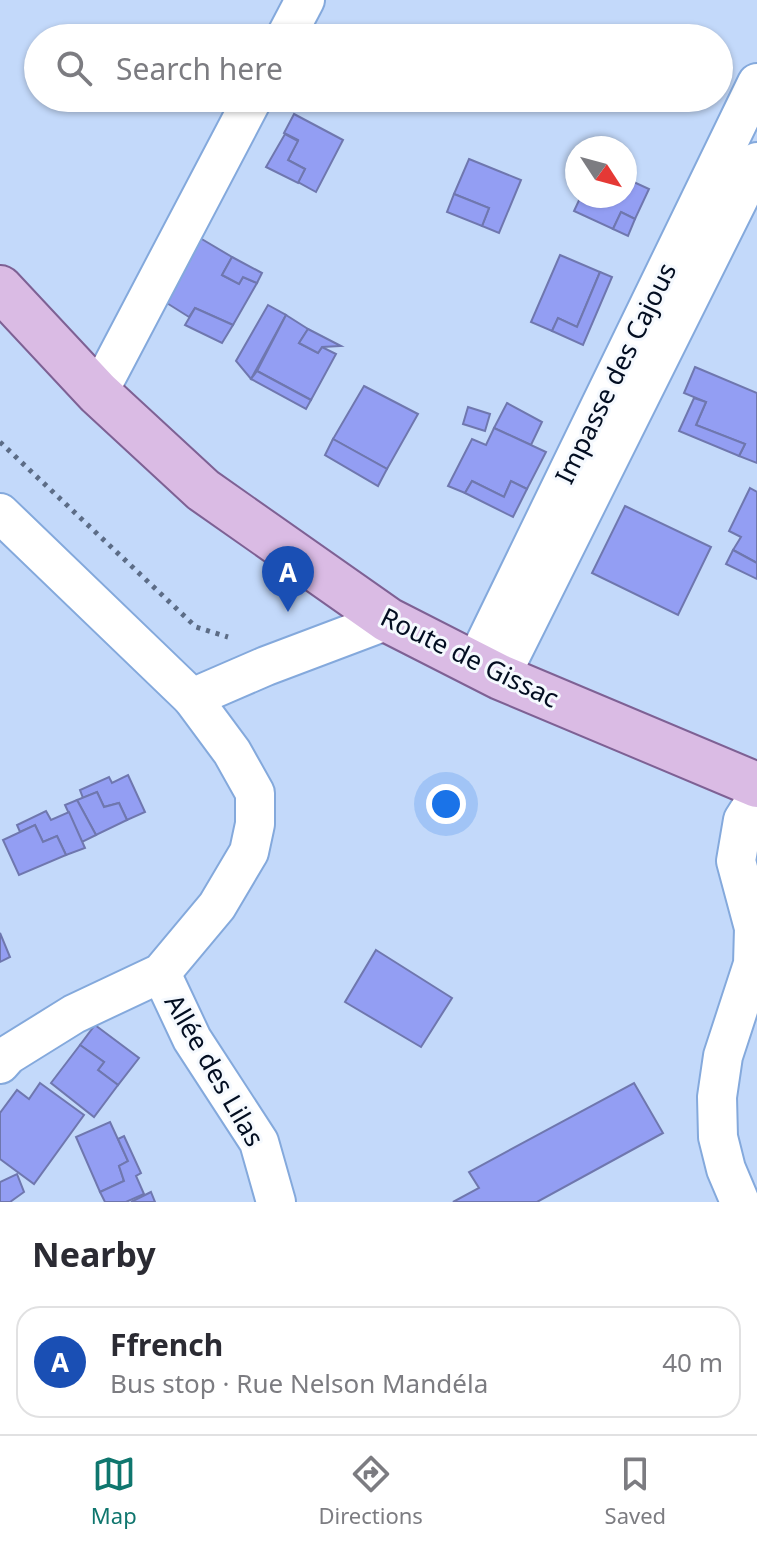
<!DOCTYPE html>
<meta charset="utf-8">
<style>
:root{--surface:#fff;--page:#f2f2f3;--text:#2b2b33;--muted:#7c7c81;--line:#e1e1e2;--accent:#0f766e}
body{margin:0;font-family:"Noto Sans",sans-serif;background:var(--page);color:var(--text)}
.compass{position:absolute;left:565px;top:136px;width:72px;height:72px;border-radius:50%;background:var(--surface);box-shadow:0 2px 6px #0004;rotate:126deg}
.you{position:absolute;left:446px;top:804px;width:28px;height:28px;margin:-20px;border:6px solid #fff;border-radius:50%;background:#1a73e8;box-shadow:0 0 0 12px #1a73e833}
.badge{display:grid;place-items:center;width:52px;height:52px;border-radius:50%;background:var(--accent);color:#fff;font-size:26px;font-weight:700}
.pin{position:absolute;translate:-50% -66px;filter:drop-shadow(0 2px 4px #0008)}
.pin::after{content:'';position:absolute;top:42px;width:28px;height:24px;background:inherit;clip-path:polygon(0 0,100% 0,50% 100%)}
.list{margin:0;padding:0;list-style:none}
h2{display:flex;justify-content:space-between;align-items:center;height:104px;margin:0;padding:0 32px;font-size:34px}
h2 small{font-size:26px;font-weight:400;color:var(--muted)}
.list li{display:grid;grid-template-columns:52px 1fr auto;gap:24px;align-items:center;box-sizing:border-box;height:112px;margin:0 16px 16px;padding:0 16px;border:2px solid var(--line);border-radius:24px}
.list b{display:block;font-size:30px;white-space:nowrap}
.list p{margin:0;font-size:26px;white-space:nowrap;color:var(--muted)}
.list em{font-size:26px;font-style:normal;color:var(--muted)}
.icon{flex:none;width:44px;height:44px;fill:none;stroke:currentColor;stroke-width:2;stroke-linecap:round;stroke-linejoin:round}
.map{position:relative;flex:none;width:757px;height:1202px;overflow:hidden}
.search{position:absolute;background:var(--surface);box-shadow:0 2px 6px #0004;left:24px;right:24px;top:24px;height:88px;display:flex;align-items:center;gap:20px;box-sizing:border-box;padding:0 28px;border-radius:44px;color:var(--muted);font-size:30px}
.sheet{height:232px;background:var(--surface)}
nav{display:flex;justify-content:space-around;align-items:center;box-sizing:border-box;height:112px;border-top:2px solid var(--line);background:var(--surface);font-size:22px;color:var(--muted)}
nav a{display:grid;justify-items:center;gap:4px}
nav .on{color:var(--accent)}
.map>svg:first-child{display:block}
.building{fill:#939ef3;stroke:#6f77ae;stroke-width:2}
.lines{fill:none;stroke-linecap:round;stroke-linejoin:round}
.minor-casing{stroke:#84a9dc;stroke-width:42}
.primary-casing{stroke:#7e6194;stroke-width:48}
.path{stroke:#5c6c86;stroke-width:5;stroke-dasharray:4 6;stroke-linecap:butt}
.minor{stroke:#fff;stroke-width:38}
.primary{stroke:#dabbe4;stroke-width:44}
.labels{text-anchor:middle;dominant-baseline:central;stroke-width:6;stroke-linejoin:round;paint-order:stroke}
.street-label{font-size:26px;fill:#030e21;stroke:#f5f9fe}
</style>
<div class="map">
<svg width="757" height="1202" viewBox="0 0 757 1202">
<rect width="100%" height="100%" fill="#c3d9fa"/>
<!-- building -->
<g class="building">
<path d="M294,114L343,140L316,192L298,182L305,169L288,160L298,140L284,133Z"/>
<path d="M285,134L298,141L288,160L305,169L298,183L266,167Z"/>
<path d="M469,159L521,180L499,233L482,226L489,208L454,194Z"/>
<path d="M625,178L649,189L635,219L621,212L613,229L574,211L581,196H625Z"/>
<path d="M454,194L489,208L482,226L447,212Z"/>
<path d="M621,212L635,219L628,236L613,229Z"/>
<path d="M195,235L232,257L222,275L239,284L243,277L257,283L233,325L195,308L189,317L162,300Z"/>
<path d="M560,255L600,272L577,327L558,318L552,331L531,322Z"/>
<path d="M232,257L262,273L257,283L243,277L239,284L222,275Z"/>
<path d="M600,272L612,277L583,345L552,331L558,318L577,327Z"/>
<path d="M268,305L286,315L251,379L236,361Z"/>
<path d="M195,308L233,325L222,343L185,325Z"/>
<path d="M286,315L308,329L299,343L318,353L322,347L336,354L311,400L257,371Z"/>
<path d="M308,329L341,346L322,347L318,353L299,343Z"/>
<path d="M695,367L757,393V463L739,456L745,444L696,425L706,402L684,393Z"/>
<path d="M257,371L311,400L306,409L251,379Z"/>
<path d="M364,386L418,414L387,469L333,439Z"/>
<path d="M694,398L706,402L696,425L745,444L739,456L679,431Z"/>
<path d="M507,403L542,422L531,445L494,428Z"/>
<path d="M468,407L490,414L485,431L463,424Z"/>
<path d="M494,428L546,452L527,489L511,481L504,497L472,481L465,493L448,486L472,439L486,445Z"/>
<path d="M333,439L387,469L378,486L325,455Z"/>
<path d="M472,481L504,497L511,481L527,489L513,517L465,493Z"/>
<path d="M750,488L757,492V563L733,550L741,537L729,531Z"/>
<path d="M625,506L711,547L678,615L592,573Z"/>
<path d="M733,550L757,563V579L726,564Z"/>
<path d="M128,775L145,812L127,820L119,803L104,807L97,792L83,798L80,790L109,777L112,783Z"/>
<path d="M97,792L104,807L119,803L127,820L96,835L77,800Z"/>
<path d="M77,800L96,835L82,842L65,805Z"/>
<path d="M46,811L51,820L69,812L85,848L66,855L57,836L43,842L35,825L20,832L17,825Z"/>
<path d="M35,825L43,842L57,836L66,855L19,875L3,840Z"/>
<path d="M0,933L10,957L0,962Z"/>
<path d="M376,950L452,998L421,1047L345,1002Z"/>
<path d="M95,1025L139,1058L118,1085L98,1070L104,1062L80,1045Z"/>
<path d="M80,1045L104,1062L98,1070L118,1085L94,1117L51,1083Z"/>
<path d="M40,1083L84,1115L34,1184L0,1159V1113L17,1090L29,1099Z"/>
<path d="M634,1083L663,1133L537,1202H453L479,1188L469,1172Z"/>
<path d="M110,1122L128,1161L119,1166L124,1181L100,1192L76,1137Z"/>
<path d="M124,1136L141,1173L136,1176L144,1194L126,1202H105L100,1192L124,1181L119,1166L128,1161L118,1139Z"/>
<path d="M17,1174L24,1192L10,1202H0V1182Z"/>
<path d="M151,1192L155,1202H131Z"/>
</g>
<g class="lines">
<defs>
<g id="minor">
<path d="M285,38L305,0"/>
<path d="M98,393L253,98"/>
<path d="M0,513L192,698L266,666L388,620"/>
<path d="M475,664L757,83"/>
<path d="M500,677L757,162"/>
<path d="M161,973L192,1039L259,1142L276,1202"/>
<path d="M0,1064L8,1055L74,1014L161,973L217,906L249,852L255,824V793L232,752L192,698"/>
<path d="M740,1202L726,1169L718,1137L717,1097L723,1056L753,964L754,928L736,861L743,820L757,798"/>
</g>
<path id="primary" d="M0,288L98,393L203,490L388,620L500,677L757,785"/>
</defs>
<!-- minor casing -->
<use href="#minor" class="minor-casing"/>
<!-- primary casing -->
<use href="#primary" class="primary-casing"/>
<!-- path -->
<path class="path" d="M0,442L196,627L228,637"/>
<!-- minor -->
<use href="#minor" class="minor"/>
<!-- primary -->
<use href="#primary" class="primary"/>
</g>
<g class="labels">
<!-- street labels -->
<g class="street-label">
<text transform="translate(615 373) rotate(-64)">Impasse des Cajous</text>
<text transform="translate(470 657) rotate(26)">Route de Gissac</text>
<text transform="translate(215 1070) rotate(60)">Allée des Lilas</text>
</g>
</g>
</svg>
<svg class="compass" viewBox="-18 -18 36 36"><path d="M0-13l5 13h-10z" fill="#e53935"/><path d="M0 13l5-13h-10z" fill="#7c7c81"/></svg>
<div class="you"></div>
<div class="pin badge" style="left:288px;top:612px;background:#1a4fb4">A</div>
<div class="search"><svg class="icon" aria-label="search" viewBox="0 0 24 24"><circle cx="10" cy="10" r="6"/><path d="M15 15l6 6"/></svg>Search here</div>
</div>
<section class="sheet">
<h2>Nearby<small></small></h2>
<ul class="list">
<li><span class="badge" style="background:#1a4fb4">A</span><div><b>Ffrench</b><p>Bus stop · Rue Nelson Mandéla</p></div><em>40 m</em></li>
</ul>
</section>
<nav>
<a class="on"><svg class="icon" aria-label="map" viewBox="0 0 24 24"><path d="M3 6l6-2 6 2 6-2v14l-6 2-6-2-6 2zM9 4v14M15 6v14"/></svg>Map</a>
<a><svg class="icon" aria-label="directions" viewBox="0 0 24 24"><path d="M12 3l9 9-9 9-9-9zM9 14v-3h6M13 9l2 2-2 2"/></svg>Directions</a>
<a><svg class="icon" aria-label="saved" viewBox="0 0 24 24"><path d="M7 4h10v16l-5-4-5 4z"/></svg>Saved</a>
</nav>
